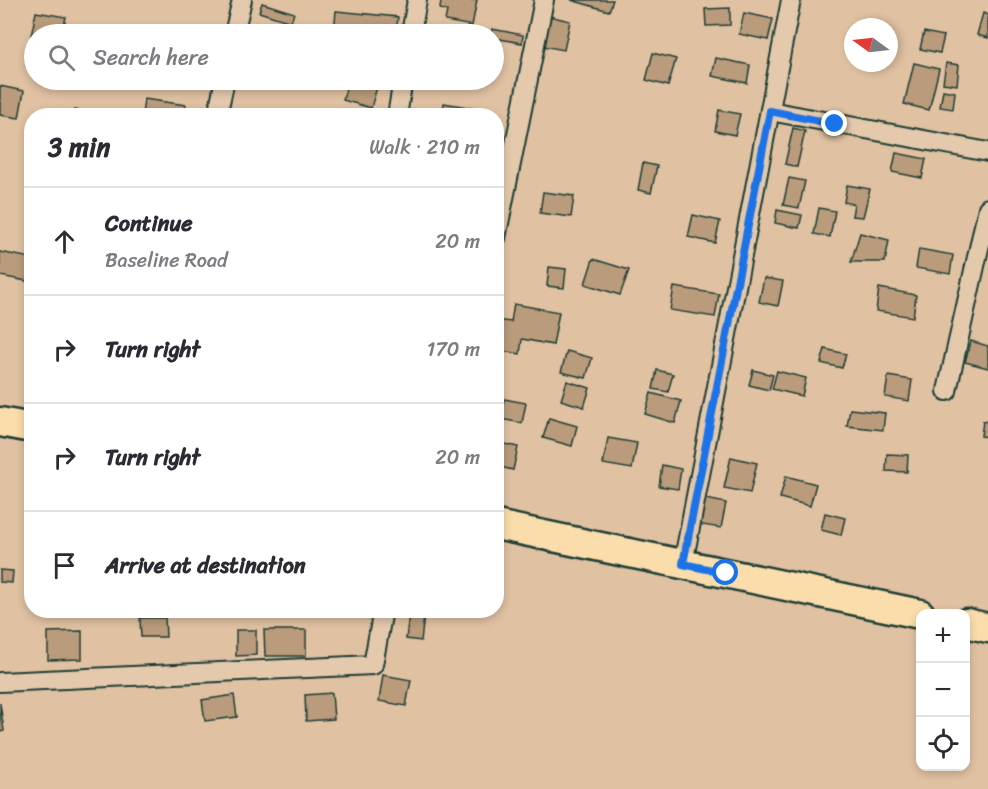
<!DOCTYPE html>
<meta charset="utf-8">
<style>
:root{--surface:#fff;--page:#f7f7f7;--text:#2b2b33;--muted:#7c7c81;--line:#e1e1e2}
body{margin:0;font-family:Sriracha,sans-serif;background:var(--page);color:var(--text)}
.controls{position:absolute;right:18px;bottom:18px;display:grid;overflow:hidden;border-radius:12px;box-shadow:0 3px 9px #0003}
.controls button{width:54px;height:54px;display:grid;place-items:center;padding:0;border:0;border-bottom:2px solid var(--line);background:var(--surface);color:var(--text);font:30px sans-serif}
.compass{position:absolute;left:844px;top:18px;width:54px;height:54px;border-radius:50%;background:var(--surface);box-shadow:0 3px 9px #0003;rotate:285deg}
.stop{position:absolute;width:18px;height:18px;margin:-14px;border:4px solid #1a73e8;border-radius:50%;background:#fff}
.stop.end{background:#1a73e8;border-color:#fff;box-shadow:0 2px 6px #0008}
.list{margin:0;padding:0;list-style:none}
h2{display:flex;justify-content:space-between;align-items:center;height:78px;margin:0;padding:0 24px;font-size:26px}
h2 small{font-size:20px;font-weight:400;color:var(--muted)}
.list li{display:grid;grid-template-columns:39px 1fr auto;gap:18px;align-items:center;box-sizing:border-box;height:108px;padding:0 24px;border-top:2px solid var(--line)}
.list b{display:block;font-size:22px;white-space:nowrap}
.list p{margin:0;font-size:20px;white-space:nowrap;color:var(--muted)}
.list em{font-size:20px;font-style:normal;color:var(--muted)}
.icon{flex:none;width:33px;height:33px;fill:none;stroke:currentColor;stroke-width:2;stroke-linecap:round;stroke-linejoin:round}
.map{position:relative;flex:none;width:988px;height:789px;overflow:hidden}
.search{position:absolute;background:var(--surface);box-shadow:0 3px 9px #0003;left:24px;top:24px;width:480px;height:66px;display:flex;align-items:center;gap:15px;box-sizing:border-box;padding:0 21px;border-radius:33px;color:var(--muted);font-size:22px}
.panel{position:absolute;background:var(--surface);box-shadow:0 3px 9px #0003;left:24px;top:108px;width:480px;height:510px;border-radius:24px}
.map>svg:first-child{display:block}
.building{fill:#ba9b7b;stroke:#1f3d34;stroke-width:1.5}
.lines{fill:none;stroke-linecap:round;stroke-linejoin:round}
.minor-casing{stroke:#1f3d34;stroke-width:22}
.primary-casing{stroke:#1f3d34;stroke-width:33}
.minor{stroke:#e4c9ac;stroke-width:18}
.primary{stroke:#faddab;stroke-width:28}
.route{stroke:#1a73e8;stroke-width:8}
</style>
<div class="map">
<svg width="988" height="789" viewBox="0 0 988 789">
<rect width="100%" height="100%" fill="#e0c1a2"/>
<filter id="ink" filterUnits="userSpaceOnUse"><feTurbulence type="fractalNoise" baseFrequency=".0167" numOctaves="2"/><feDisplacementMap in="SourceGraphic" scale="12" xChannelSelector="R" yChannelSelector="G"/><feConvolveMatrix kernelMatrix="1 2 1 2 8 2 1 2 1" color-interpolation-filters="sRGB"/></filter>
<g filter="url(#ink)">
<!-- building -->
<g class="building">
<path d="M441,0H477L472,26L445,21L447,11L440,9Z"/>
<path d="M571,0H613L609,11Z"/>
<path d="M262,3L294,13L291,22L259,12Z"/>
<path d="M730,8V25L706,26L705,9Z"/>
<path d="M336,11L398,17L396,34L334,32Z"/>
<path d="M36,12L66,17L62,34H34V37L31,36Z"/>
<path d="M744,13L773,19L768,40L739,34Z"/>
<path d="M983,13L988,15V38L977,35Z"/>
<path d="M549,16L570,21L564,50L543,46Z"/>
<path d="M78,26L106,31L105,34H76Z"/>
<path d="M492,29L523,35L522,43L494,38V34H491Z"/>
<path d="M924,32L944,36L940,53L920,49Z"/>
<path d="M653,53L676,59L668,86L646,80Z"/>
<path d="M716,58L750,65L747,83L712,76Z"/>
<path d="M914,63L939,69L929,110L904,104Z"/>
<path d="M946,63L959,65L957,85L943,83Z"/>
<path d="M348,80L377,87L371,108L343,100Z"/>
<path d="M0,86L24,91L19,118L0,115Z"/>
<path d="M943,90L955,92L953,109L940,107Z"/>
<path d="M144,99L186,105L185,116H142Z"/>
<path d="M444,103L480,109L479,116H442Z"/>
<path d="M75,110L92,114V116H74Z"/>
<path d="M719,110L740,114L735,135L715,131Z"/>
<path d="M793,128L805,131L797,167L785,164Z"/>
<path d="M896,153L926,159L922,178L892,172Z"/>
<path d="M643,163L657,166L651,193L638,190Z"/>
<path d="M789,178L805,181L799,208L783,205Z"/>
<path d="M847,185L870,189L863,217L852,216L854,204L844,202Z"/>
<path d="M543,192L574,196L571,217L540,213Z"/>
<path d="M819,208L835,211L830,237L814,234Z"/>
<path d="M777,210L802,215L799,228L775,223Z"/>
<path d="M693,215L720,221L715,243L688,237Z"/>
<path d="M860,233L889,240L885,262H851Z"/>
<path d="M919,249L953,255L950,274L916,268Z"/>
<path d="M0,252L31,258L27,281L0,276Z"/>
<path d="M593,259L629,270L620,295L585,284Z"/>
<path d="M549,267L566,269L564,288L547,286Z"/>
<path d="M764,278L783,281L778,306L759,302Z"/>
<path d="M674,287L719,294L715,317L670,310Z"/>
<path d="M879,288L916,295L913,317L876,311Z"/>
<path d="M514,304L559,312L553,345L522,339L520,354L496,350V320L511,322Z"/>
<path d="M971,341L988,346V368L965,362Z"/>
<path d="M825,349L846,354L842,368L821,363Z"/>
<path d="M567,351L592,358L586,378L561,372Z"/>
<path d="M657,370L673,374L668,392L653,389Z"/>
<path d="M753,370L773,375L769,390L749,385Z"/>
<path d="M777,371L806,378L802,396L772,389Z"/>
<path d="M888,376L912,380L909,401L885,397Z"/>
<path d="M567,381L590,388L584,407L561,400Z"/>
<path d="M651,393L681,401L675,423L645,414Z"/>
<path d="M504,399L526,403L522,423L500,419Z"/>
<path d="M850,409L885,413L883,430L847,426Z"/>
<path d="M549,418L577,426L572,446L543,438Z"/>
<path d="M983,421L988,422V437L981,436Z"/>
<path d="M608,438L637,443L632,469L603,464Z"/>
<path d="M496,442L518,447L513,470L496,466Z"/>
<path d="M887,454L908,455L907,472L886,471Z"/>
<path d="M731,457L757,463L750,493L724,488Z"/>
<path d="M662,465L681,469L678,489L659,486Z"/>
<path d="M786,476L816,484L810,506L780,498Z"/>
<path d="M701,498L726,503L721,528L696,524Z"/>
<path d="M825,513L845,518L841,535L821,530Z"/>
<path d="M0,570L13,571L12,583L0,582Z"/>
<path d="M257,610H292L291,617Z"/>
<path d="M409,614L424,616L421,641L406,639Z"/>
<path d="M140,618H165L166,637H141Z"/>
<path d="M236,630H256V655L236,656Z"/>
<path d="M264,630H306V656H265Z"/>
<path d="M82,631V659L48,660V632Z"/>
<path d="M383,675L411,680L406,706L379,701Z"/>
<path d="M332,693L334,719L306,721L305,695Z"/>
<path d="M234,695L237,717L205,721L202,700Z"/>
<path d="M0,703L4,731L0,732Z"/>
</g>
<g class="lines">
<defs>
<g id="minor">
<path d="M234,34L242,0"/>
<path d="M411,34L417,0"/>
<path d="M770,111L988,152"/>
<path d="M217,116L225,80"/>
<path d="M397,116L403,80"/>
<path d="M496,238L544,0"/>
<path d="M947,391L988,208"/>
<path d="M683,564L791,0"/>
<path d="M0,682L373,665L383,610"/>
</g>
<g id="primary">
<path d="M0,422L32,428"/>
<path d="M496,525L920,614"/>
<path d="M966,623L988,628"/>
</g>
</defs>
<!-- minor casing -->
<use href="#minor" class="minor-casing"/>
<!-- primary casing -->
<use href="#primary" class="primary-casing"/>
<!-- minor -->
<use href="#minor" class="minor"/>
<!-- primary -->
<use href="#primary" class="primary"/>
</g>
</g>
<g class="lines" filter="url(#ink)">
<!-- route -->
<path class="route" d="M726,573L683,564L770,111L835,124"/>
</g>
</svg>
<div class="controls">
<button>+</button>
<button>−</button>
<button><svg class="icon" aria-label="locate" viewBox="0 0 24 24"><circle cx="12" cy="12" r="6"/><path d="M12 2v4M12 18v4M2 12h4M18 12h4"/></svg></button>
</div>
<svg class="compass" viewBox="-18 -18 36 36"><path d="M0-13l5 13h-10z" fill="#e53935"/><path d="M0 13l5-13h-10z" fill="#7c7c81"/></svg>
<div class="stop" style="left:726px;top:573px"></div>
<div class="stop end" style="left:835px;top:124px"></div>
<div class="search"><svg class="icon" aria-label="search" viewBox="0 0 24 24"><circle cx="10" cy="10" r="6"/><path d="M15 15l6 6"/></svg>Search here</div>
<section class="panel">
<h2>3 min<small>Walk · 210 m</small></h2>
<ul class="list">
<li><svg class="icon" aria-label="ahead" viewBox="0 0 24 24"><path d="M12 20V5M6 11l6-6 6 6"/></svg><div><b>Continue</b><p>Baseline Road</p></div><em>20 m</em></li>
<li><svg class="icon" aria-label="right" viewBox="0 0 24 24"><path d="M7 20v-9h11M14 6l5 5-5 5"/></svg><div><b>Turn right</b></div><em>170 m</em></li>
<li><svg class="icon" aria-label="right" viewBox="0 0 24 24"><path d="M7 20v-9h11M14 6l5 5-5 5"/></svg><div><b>Turn right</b></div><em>20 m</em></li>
<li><svg class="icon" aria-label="arrive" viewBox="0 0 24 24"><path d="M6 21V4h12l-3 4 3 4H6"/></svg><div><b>Arrive at destination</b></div></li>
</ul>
</section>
</div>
